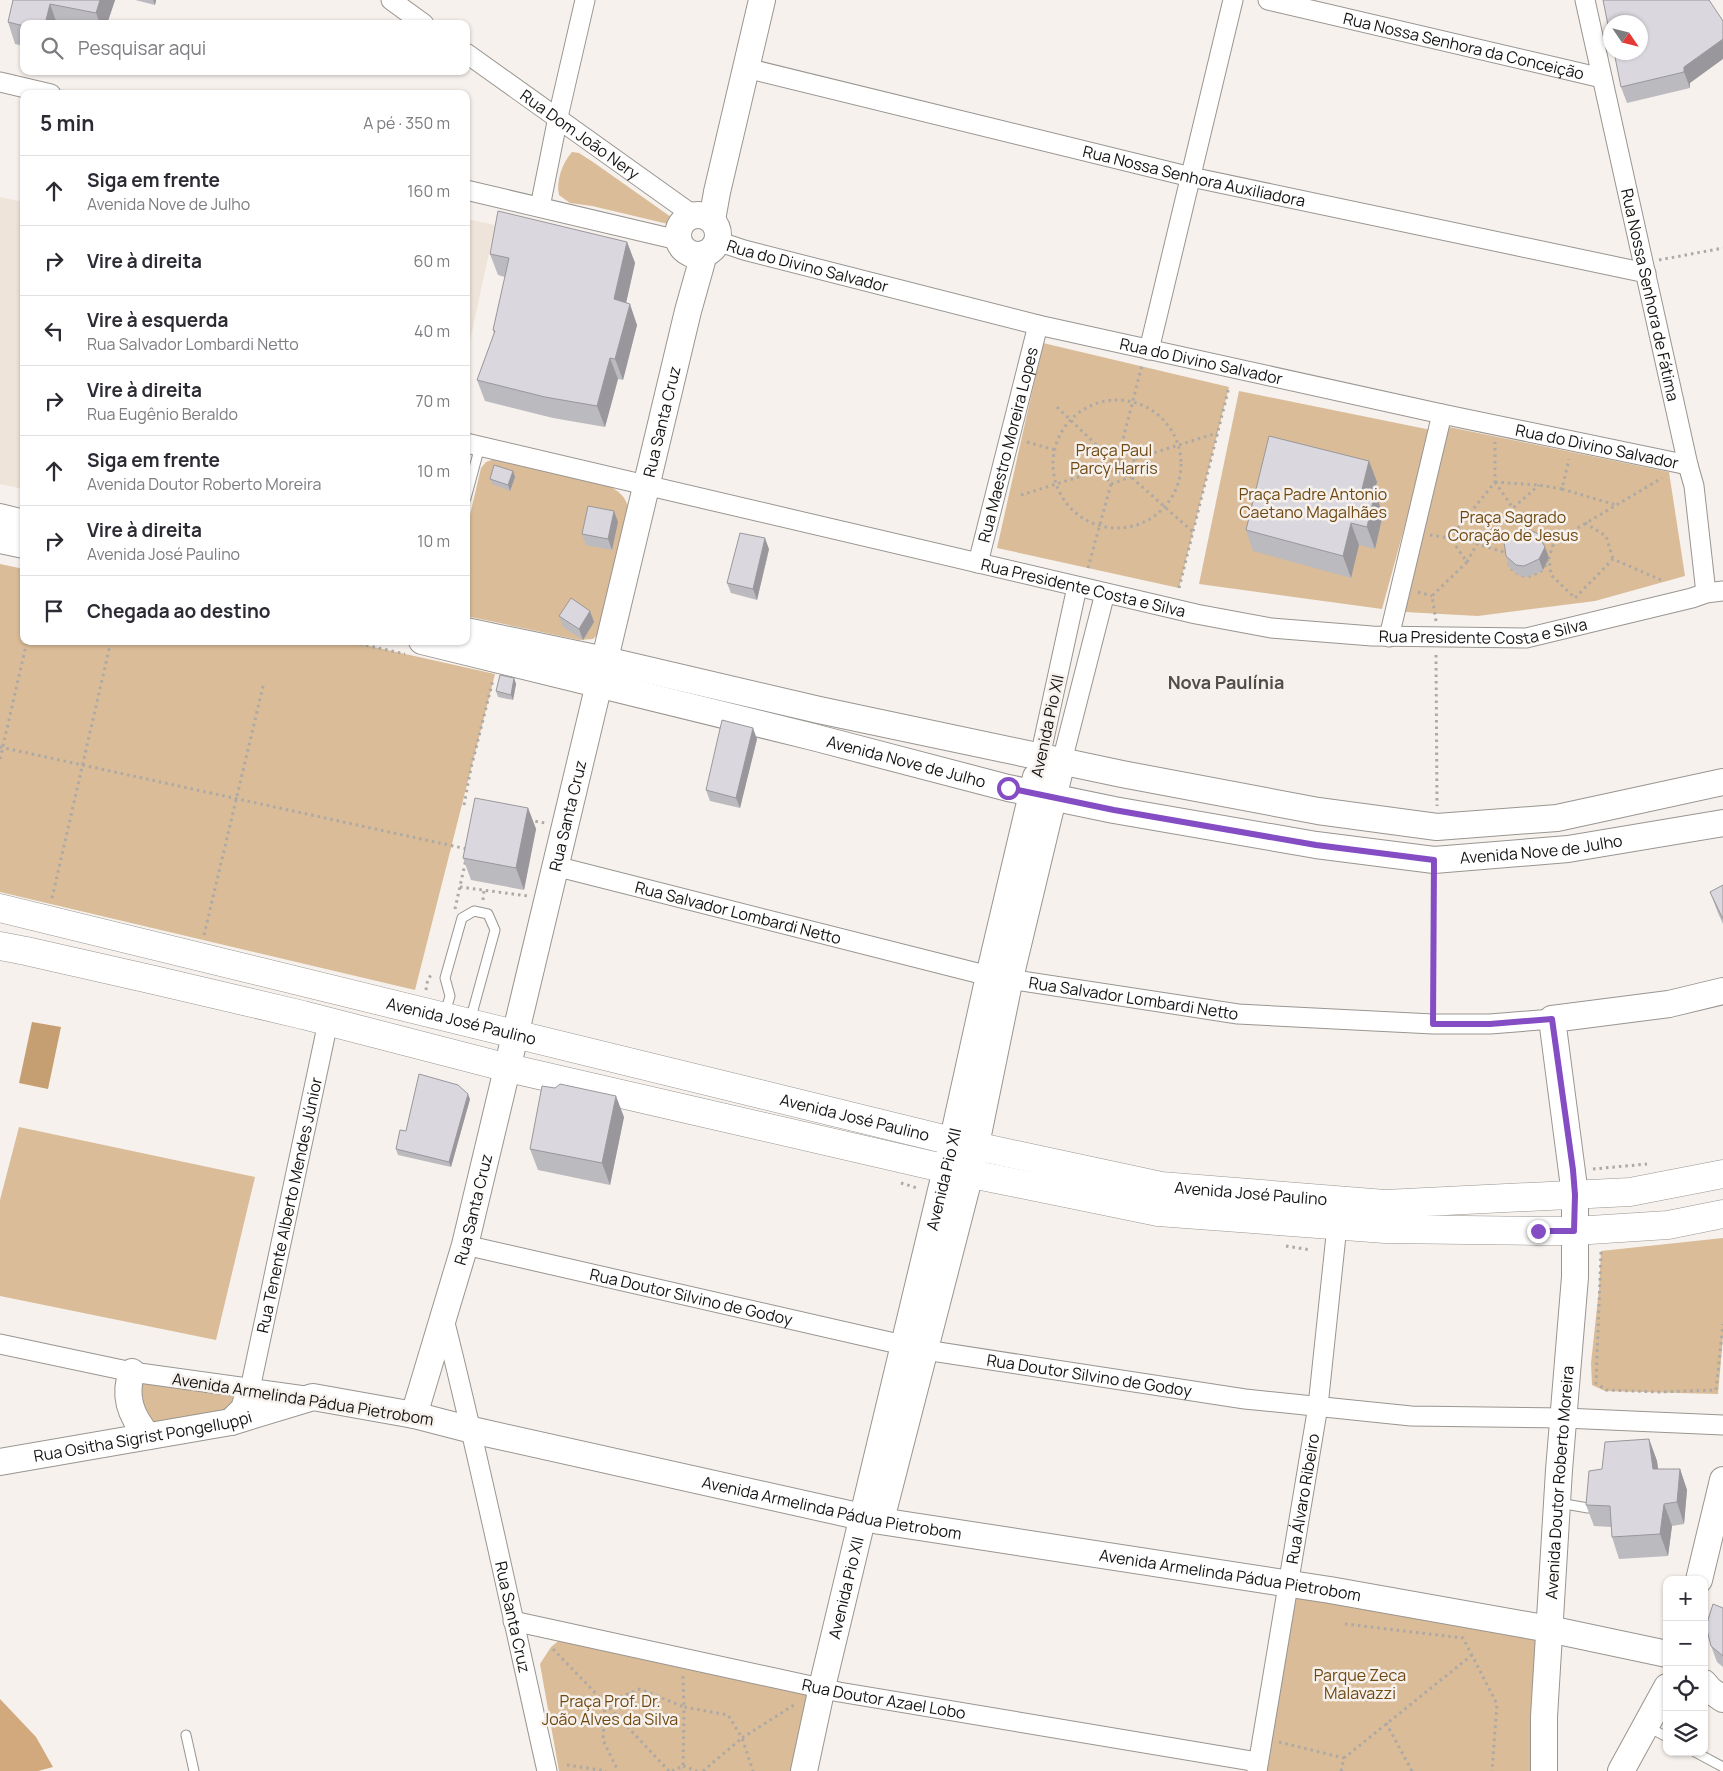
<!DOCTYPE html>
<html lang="pt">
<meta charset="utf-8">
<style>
:root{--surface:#fff;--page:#f2f2f3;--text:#2b2b33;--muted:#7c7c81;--line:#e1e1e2}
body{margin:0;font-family:Manrope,sans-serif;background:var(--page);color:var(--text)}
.controls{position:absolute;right:15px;bottom:15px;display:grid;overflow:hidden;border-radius:10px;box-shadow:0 1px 4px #0004}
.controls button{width:45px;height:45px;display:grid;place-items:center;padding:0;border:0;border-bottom:1px solid var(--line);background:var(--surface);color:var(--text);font:25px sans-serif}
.compass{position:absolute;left:1603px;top:15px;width:45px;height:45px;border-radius:50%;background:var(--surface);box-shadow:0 1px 4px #0004;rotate:125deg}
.stop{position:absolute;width:15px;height:15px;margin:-11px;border:4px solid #844dc4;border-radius:50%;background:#fff}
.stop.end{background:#844dc4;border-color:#fff;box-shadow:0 1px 5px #0008}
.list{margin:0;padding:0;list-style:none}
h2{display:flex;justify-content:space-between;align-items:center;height:65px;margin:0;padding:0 20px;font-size:21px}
h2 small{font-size:16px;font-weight:400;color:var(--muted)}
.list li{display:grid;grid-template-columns:32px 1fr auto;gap:15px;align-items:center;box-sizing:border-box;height:70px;padding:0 20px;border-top:1px solid var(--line)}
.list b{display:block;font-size:19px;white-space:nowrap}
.list p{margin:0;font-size:16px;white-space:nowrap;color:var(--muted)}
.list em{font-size:16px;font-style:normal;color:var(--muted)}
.icon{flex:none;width:28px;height:28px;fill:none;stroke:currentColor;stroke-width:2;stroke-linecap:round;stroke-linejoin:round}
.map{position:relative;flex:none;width:1723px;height:1771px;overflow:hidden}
.search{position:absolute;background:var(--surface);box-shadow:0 1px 4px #0004;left:20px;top:20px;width:450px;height:55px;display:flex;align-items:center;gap:12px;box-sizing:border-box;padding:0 18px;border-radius:10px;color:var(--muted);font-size:19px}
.panel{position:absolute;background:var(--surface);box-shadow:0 1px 4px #0004;left:20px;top:90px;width:450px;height:555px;border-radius:10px}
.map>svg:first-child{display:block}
.built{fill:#eee4d9}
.green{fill:#dabc98}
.forest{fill:#d1a97c}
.water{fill:#c59e71}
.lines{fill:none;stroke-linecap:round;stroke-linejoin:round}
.lane-casing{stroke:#999590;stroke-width:11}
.street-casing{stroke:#999590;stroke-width:21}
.secondary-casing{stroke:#999590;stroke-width:28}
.primary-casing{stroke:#999590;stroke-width:29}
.path{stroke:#ada9a5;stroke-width:3;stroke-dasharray:2.5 4;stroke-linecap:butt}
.lane{stroke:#fff;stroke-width:9}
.street{stroke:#fff;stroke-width:19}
.secondary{stroke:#fff;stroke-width:26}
.primary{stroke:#fff;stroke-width:28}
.wall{fill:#bbbabf}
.shaded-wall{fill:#99979b}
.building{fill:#dad8de;stroke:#99979b}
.route{stroke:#844dc4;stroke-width:6}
.labels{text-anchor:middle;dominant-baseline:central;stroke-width:5;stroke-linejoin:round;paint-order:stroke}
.street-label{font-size:16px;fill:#151412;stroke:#f6f1ec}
.park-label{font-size:16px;fill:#6f4811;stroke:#f6f1ec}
.neighbourhood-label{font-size:18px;font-weight:bold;fill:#514d49;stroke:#f6f1ec}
</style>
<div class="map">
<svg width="1723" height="1771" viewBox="0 0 1723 1771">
<rect width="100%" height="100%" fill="#f6f1ec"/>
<!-- built -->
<g class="built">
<path d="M0,197L24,202V489L0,484Z"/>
<path d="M466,219L495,225L466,359Z"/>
</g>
<!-- green -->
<g class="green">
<path d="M572,152L579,153L593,162L671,217V222L668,224L592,206L570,203L559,195C556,181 562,163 572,152Z"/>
<path d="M1043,343L1229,387L1179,588L997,548Z"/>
<path d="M1239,391L1431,430L1382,609L1199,584Z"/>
<path d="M1449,427L1669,472L1685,576L1595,601L1478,616L1405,612Z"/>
<path d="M494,459L608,486C618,490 625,496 628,507L602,630L593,639L579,640L466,616V532L481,468L486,462Z"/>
<path d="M0,564L24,569V641H347L495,674L415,990L0,892Z"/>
<path d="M19,1127L255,1177L216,1340L0,1296V1200Z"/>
<path d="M1723,1238V1337L1718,1394L1605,1391L1592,1385L1591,1363L1599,1289L1601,1251Z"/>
<path d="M136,1378L244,1395L236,1411L146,1426Z"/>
<path d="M1288,1584L1549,1629L1542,1771H1256Z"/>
<path d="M562,1638L817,1690L798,1771H559L540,1664L551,1647Z"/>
</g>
<!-- forest -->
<path class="forest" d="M0,1699L36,1737L53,1767L38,1771H0Z"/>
<!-- water -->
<g class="water">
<circle cx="1117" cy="465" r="9"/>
<path d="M32,1022L61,1027L48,1089L19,1083Z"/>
</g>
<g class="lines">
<defs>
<g id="lane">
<path d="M466,498L480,446"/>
<path d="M445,1013L450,996L445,978L462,918L474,911L488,914L495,930L470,1021"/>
<path d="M1559,1503L1588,1508"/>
<path d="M1648,1727L1667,1737"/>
<path d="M186,1735L194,1771"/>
<path d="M1695,1752L1723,1767"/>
</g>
<g id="street">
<path d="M391,0L424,24"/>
<path id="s1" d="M1268,0L1602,78"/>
<path id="s2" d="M1585,0L1688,465L1694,486L1706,593"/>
<path id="s3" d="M466,53L693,215"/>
<path id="s4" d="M746,68L1191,177L1646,273"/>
<path d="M0,82L51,94"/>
<path d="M466,190L678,240"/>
<path d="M540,207L558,117L585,0"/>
<path id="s5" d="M717,241L744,250L1038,325L1442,414L1688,465"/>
<path d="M1149,350L1233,0"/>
<path id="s6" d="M466,443L1196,614L1271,628L1372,636L1526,638L1692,598L1706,593L1723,591"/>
<path id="s7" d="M978,563L1038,325"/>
<path d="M1389,637L1442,414"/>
<path d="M1040,757L1077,587"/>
<path d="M1062,761L1105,593"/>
<path id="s8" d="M555,866L989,976L1238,1014L1433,1024H1490L1552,1019"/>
<path id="s9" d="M465,1245L925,1350L1245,1399L1411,1416L1564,1418L1723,1425"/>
<path id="s10" d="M444,1319C482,1469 513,1620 547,1771"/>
<path d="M0,1344L132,1372L305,1396"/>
<path id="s11" d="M250,1389L328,1022"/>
<path id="s12" d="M513,1621L839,1692L1258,1762"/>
<path id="s13" d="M1257,1771L1318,1406L1337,1226"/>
</g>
<g id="secondary">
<circle cx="698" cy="235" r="20"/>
<path d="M712,220L717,192L762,0"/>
<path d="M0,517L24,523"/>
<path d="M0,540L24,545"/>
<path d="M466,631L605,660L819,710L1122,774L1318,811L1437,827L1557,818L1723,782"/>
<path id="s14" d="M422,641L813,737L1008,788L1114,810L1316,845L1434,860L1568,849L1723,823"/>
<path d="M132,1372C123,1396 131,1417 148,1436"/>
<path id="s15" d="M414,1415L465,1245L688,311L704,254"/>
<path d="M231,1422L244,1409L250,1389"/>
<path id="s16" d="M0,1462L231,1422L313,1397L414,1415L472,1430L880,1521L1330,1590L1549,1629L1667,1654"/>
<path d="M884,1508L970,1174L1010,978L1062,761"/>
<path d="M1699,1580L1723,1480"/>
<path d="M1704,1683L1710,1690L1723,1699"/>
<path id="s17" d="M804,1771L822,1687L949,1157L989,976L1036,777"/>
<path id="s18" d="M1544,1771V1717L1559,1470L1575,1277V1195L1552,1019L1669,1004L1723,991"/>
<path d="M1621,1771L1667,1687"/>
</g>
<g id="primary">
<path id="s19" d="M0,908L952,1141L1161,1186L1385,1204L1630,1192L1723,1174"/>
<path d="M0,946L26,951L154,980L303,1015L508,1068L947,1169L1158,1212L1385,1229L1538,1231H1574L1668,1225L1723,1214"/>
</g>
</defs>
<!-- lane casing -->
<use href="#lane" class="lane-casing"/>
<!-- street casing -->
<use href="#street" class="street-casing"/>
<!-- secondary casing -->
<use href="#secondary" class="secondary-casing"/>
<!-- primary casing -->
<use href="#primary" class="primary-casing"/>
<!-- path -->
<g class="path">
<path d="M1659,260L1723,248"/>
<circle cx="1117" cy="464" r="64"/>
<path d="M1057,407L1105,453"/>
<path d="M1027,442L1055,450"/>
<path d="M1121,447L1134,459L1217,433"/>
<path d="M1105,453L1121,447L1142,365"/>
<path d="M1134,459L1131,477L1193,532"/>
<path d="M1495,482L1539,485L1562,489L1569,459"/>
<path d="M1495,482L1513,508L1539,485"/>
<path d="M1111,484L1131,477"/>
<path d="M1562,489L1616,505"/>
<path d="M1021,495L1101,470L1105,453"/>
<path d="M1585,523L1606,536L1613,559"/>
<path d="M1430,535L1450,538L1495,482V442"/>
<path d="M1477,544L1513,508"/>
<path d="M1467,562L1477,544L1507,553"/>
<path d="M1509,563V567C1524,579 1527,579 1543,570L1548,560"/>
<path d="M1088,568L1111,484L1101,470"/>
<path d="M1661,580L1613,559L1575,598L1551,575L1549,558L1554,542L1662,478"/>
<path d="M1179,588L1229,387"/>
<path d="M1418,592L1432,596"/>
<path d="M1436,621L1432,596L1467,562L1450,538"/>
<path d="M347,641L405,654"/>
<path d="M1436,655L1437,806"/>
<path d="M0,747L467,849"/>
<path d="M0,759L27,641"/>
<path d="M464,805L471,768L493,680"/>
<path d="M529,820L545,823"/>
<path d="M460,887L528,896"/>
<path d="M52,898L111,641"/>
<path d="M483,900L484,890"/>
<path d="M455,909L466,859"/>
<path d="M204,935L264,682"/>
<path d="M426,990L427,983L432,972"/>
<path d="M1433,1007L1434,881"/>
<path d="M1593,1169L1647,1164"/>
<path d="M901,1183L917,1188"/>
<path d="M1286,1246L1311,1250"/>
<path d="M1601,1252L1596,1383L1606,1390L1658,1392L1716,1390L1723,1324"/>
<path d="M1345,1624L1463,1638L1497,1704L1492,1771"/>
<path d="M553,1649L605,1703L640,1689L684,1707L683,1675"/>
<path d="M605,1703L669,1771"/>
<path d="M605,1703L603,1740L618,1771"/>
<path d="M1386,1723L1412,1771"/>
<path d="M1279,1742L1344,1758"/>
<path d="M567,1765L606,1771"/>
<path d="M683,1766L697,1771"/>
<path d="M672,1771L683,1766L684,1707L728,1715L742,1738L797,1703"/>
<path d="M703,1771L742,1738L753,1771"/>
<path d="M1341,1771L1344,1758L1472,1655"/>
</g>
<!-- lane -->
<use href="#lane" class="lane"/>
<!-- street -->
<use href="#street" class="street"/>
<!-- secondary -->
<use href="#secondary" class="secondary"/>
<!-- primary -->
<use href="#primary" class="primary"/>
</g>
<!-- wall -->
<g class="wall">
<path d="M13,0H115L107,24H24V46L15,44L8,22Z"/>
<path d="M135,0H156L155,5Z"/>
<path d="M1709,0L1690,83V88L1627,103L1621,87Z"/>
<path d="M627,242L635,263L626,303L637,325L623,380L618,379L605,427L553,418L485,401L477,380L494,334L493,330L505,277L498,275L490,254Z"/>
<path d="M1369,461L1377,482L1374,492L1375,493L1383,514L1375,549L1359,545L1351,578L1253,551L1246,530Z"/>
<path d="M513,471L515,477L510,491L492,484L490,479Z"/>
<path d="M614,511L618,522L612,550L586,545L582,534Z"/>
<path d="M1545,547L1549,558L1543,570L1528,577L1520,576L1509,567L1506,556Z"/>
<path d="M769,549L757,600L731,593L727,583Z"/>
<path d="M590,611L594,622L583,640L563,627L559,616Z"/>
<path d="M514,678L516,684L513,700L498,697L496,691Z"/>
<path d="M757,739L740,808L710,801L706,790Z"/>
<path d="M528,808L536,829L524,890L471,880L463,858Z"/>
<path d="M1723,885V924L1718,913L1710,892Z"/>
<path d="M470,1099L451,1167L398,1155L396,1149L406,1131Z"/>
<path d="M624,1117L610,1185L538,1170L530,1149Z"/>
<path d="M1649,1439L1657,1461L1658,1469H1680L1687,1490L1684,1524L1672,1526L1668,1556L1619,1559L1612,1537L1611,1527L1594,1526L1586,1505L1602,1469Z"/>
<path d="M1723,1608V1667L1717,1662L1711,1646Z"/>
</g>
<!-- shaded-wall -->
<g class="shaded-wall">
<path d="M100,0H115L107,24H100L96,13Z"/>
<path d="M153,0H156L155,5Z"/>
<path d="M50,4L57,24H45Z"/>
<path d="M1723,39V59L1690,83V88L1684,72V67Z"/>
<path d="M627,242L635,263L622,321L614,299Z"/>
<path d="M630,304L637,325L623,380L615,359Z"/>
<path d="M610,358L618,379L605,427L597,406Z"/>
<path d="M1369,461L1377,482L1369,511L1362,489Z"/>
<path d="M513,471L515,477L510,491L508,485Z"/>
<path d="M1375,493L1383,514L1375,549L1367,527Z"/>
<path d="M614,511L618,522L612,550L608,539Z"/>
<path d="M1351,523L1359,545L1351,578L1343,556Z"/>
<path d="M765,538L769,549L757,600L753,589Z"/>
<path d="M1545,547L1549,558L1543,570L1539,559Z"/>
<path d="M590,611L594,622L583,640L579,629Z"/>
<path d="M514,678L516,684L513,700L511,695Z"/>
<path d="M753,728L757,739L740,808L736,798Z"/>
<path d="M528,808L536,829L524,890L516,868Z"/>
<path d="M468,1094L470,1099L451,1167L449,1162Z"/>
<path d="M616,1096L624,1117L610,1185L602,1163Z"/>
<path d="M1649,1439L1657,1461L1661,1491L1653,1469Z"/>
<path d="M1680,1469L1687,1490L1684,1524L1677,1502Z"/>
<path d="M1664,1504L1672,1526L1668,1556L1660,1534Z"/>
</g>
<!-- building -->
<g class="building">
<path d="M13,0H100L96,13L50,4L45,24H24V26L8,22Z"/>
<path d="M1603,0H1709L1723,21V39L1684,67V72L1621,87L1614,52H1640V22H1610V35Z"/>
<path d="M498,211L627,242L614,299L630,304L615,359L610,358L597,406L545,397L477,380L495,331L493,330L509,258L490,254Z"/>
<path d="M1269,436L1369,461L1362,489L1375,493L1367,527L1351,523L1343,556L1246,530Z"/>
<path d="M494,465L513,471L508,485L490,479Z"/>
<path d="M588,506L614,511L608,539L582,534Z"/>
<path d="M1526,528L1538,534L1545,547L1539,559L1524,566L1516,565L1506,556L1504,542L1516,531Z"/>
<path d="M740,533L765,538L753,589L727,583Z"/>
<path d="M571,598L590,611L579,629L559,616Z"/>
<path d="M500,675L514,678L511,695L496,691Z"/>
<path d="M722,720L753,728L736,798L706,790Z"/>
<path d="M475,798L528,808L516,868L463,858Z"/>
<path d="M1723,885V919L1710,892Z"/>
<path d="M419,1074L458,1085L468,1094L449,1162L396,1149L400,1130L406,1131Z"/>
<path d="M560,1084L616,1096L602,1163L530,1149L542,1086L555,1088Z"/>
<path d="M1649,1439L1653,1469H1680L1677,1502L1664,1504L1660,1534L1612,1537L1610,1506L1586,1505L1589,1471L1602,1469L1605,1442Z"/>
<path d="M1713,1604L1723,1608V1656L1711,1646L1706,1626Z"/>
</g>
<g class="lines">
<!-- route -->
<path class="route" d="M1008,788L1114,810L1316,845L1434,860L1433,1024H1490L1552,1019L1573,1170L1575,1195L1574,1231H1538"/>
</g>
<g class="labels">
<!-- street labels -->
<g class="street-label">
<text stroke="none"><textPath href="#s1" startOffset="201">Rua Nossa Senhora da Conceição</textPath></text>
<text stroke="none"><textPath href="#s3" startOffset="140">Rua Dom João Nery</textPath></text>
<text stroke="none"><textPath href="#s4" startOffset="461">Rua Nossa Senhora Auxiliadora</textPath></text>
<text stroke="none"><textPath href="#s5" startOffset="94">Rua do Divino Salvador</textPath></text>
<text stroke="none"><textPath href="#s2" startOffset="302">Rua Nossa Senhora de Fátima</textPath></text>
<text stroke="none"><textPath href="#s5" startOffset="499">Rua do Divino Salvador</textPath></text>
<text stroke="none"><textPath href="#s15" startOffset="1024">Rua Santa Cruz</textPath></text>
<text stroke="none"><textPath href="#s7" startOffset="122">Rua Maestro Moreira Lopes</textPath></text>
<text stroke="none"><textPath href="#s5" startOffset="904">Rua do Divino Salvador</textPath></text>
<text stroke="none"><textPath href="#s6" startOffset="634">Rua Presidente Costa e Silva</textPath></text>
<text stroke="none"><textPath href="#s6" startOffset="1039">Rua Presidente Costa e Silva</textPath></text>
<text transform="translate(1047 726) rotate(-78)">Avenida Pio XII</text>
<text stroke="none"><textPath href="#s14" startOffset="499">Avenida Nove de Julho</textPath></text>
<text stroke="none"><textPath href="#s15" startOffset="619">Rua Santa Cruz</textPath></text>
<text stroke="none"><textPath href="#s14" startOffset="1144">Avenida Nove de Julho</textPath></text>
<text stroke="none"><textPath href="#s8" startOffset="189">Rua Salvador Lombardi Netto</textPath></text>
<text stroke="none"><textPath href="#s8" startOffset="594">Rua Salvador Lombardi Netto</textPath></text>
<text stroke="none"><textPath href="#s19" startOffset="475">Avenida José Paulino</textPath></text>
<text stroke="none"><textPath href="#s19" startOffset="880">Avenida José Paulino</textPath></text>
<text stroke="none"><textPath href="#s17" startOffset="608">Avenida Pio XII</textPath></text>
<text stroke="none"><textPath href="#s19" startOffset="1284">Avenida José Paulino</textPath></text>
<text stroke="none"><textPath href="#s11" startOffset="188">Rua Tenente Alberto Mendes Júnior</textPath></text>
<text stroke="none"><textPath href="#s15" startOffset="214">Rua Santa Cruz</textPath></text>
<text stroke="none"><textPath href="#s9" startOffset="232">Rua Doutor Silvino de Godoy</textPath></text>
<text stroke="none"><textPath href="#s9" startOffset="638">Rua Doutor Silvino de Godoy</textPath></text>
<text transform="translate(303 1399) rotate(9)">Avenida Armelinda Pádua Pietrobom</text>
<text stroke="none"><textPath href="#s16" startOffset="145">Rua Ositha Sigrist Pongelluppi</textPath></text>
<text stroke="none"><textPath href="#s18" startOffset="289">Avenida Doutor Roberto Moreira</textPath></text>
<text stroke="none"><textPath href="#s13" startOffset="276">Rua Álvaro Ribeiro</textPath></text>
<text stroke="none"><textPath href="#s16" startOffset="851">Avenida Armelinda Pádua Pietrobom</textPath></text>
<text stroke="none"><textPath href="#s16" startOffset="1255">Avenida Armelinda Pádua Pietrobom</textPath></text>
<text stroke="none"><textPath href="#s17" startOffset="188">Avenida Pio XII</textPath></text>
<text stroke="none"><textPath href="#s10" startOffset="306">Rua Santa Cruz</textPath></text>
<text stroke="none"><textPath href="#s12" startOffset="379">Rua Doutor Azael Lobo</textPath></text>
</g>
<!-- park labels -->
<g class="park-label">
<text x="1114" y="450">Praça Paul<tspan x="1114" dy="18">Parcy Harris</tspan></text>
<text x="1313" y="494">Praça Padre Antonio<tspan x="1313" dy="18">Caetano Magalhães</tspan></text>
<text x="1513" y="517">Praça Sagrado<tspan x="1513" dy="18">Coração de Jesus</tspan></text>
<text x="1360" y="1675">Parque Zeca<tspan x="1360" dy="18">Malavazzi</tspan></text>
<text x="610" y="1701">Praça Prof. Dr.<tspan x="610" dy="18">João Alves da Silva</tspan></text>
</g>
<!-- neighbourhood labels -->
<g class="neighbourhood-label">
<text x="1226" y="682">Nova Paulínia</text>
</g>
</g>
</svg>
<div class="controls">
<button>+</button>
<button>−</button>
<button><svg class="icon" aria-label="locate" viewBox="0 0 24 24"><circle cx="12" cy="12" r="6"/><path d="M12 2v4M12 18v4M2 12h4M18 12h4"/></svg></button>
<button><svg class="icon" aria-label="layers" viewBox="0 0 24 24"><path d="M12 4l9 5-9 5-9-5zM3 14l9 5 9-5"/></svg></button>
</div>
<svg class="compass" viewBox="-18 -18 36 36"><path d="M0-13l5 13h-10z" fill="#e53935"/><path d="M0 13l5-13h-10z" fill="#7c7c81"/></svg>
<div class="stop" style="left:1008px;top:788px"></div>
<div class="stop end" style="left:1538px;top:1231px"></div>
<div class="search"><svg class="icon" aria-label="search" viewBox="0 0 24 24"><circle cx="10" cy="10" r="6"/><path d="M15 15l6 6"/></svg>Pesquisar aqui</div>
<section class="panel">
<h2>5 min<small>A pé · 350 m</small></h2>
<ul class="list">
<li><svg class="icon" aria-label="ahead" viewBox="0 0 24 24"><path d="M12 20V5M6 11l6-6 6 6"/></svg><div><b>Siga em frente</b><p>Avenida Nove de Julho</p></div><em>160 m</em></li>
<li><svg class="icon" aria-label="right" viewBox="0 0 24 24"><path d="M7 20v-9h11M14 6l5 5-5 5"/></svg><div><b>Vire à direita</b></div><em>60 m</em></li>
<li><svg class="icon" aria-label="left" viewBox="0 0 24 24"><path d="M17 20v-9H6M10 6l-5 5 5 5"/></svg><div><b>Vire à esquerda</b><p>Rua Salvador Lombardi Netto</p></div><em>40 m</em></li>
<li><svg class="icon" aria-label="right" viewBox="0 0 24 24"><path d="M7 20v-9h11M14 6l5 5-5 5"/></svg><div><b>Vire à direita</b><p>Rua Eugênio Beraldo</p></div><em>70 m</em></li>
<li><svg class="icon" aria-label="ahead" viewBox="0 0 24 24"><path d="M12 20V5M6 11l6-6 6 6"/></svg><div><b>Siga em frente</b><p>Avenida Doutor Roberto Moreira</p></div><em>10 m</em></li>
<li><svg class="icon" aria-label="right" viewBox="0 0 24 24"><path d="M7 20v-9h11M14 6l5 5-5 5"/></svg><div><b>Vire à direita</b><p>Avenida José Paulino</p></div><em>10 m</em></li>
<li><svg class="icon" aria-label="arrive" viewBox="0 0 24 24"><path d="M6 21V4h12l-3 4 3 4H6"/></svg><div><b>Chegada ao destino</b></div></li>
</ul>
</section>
</div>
